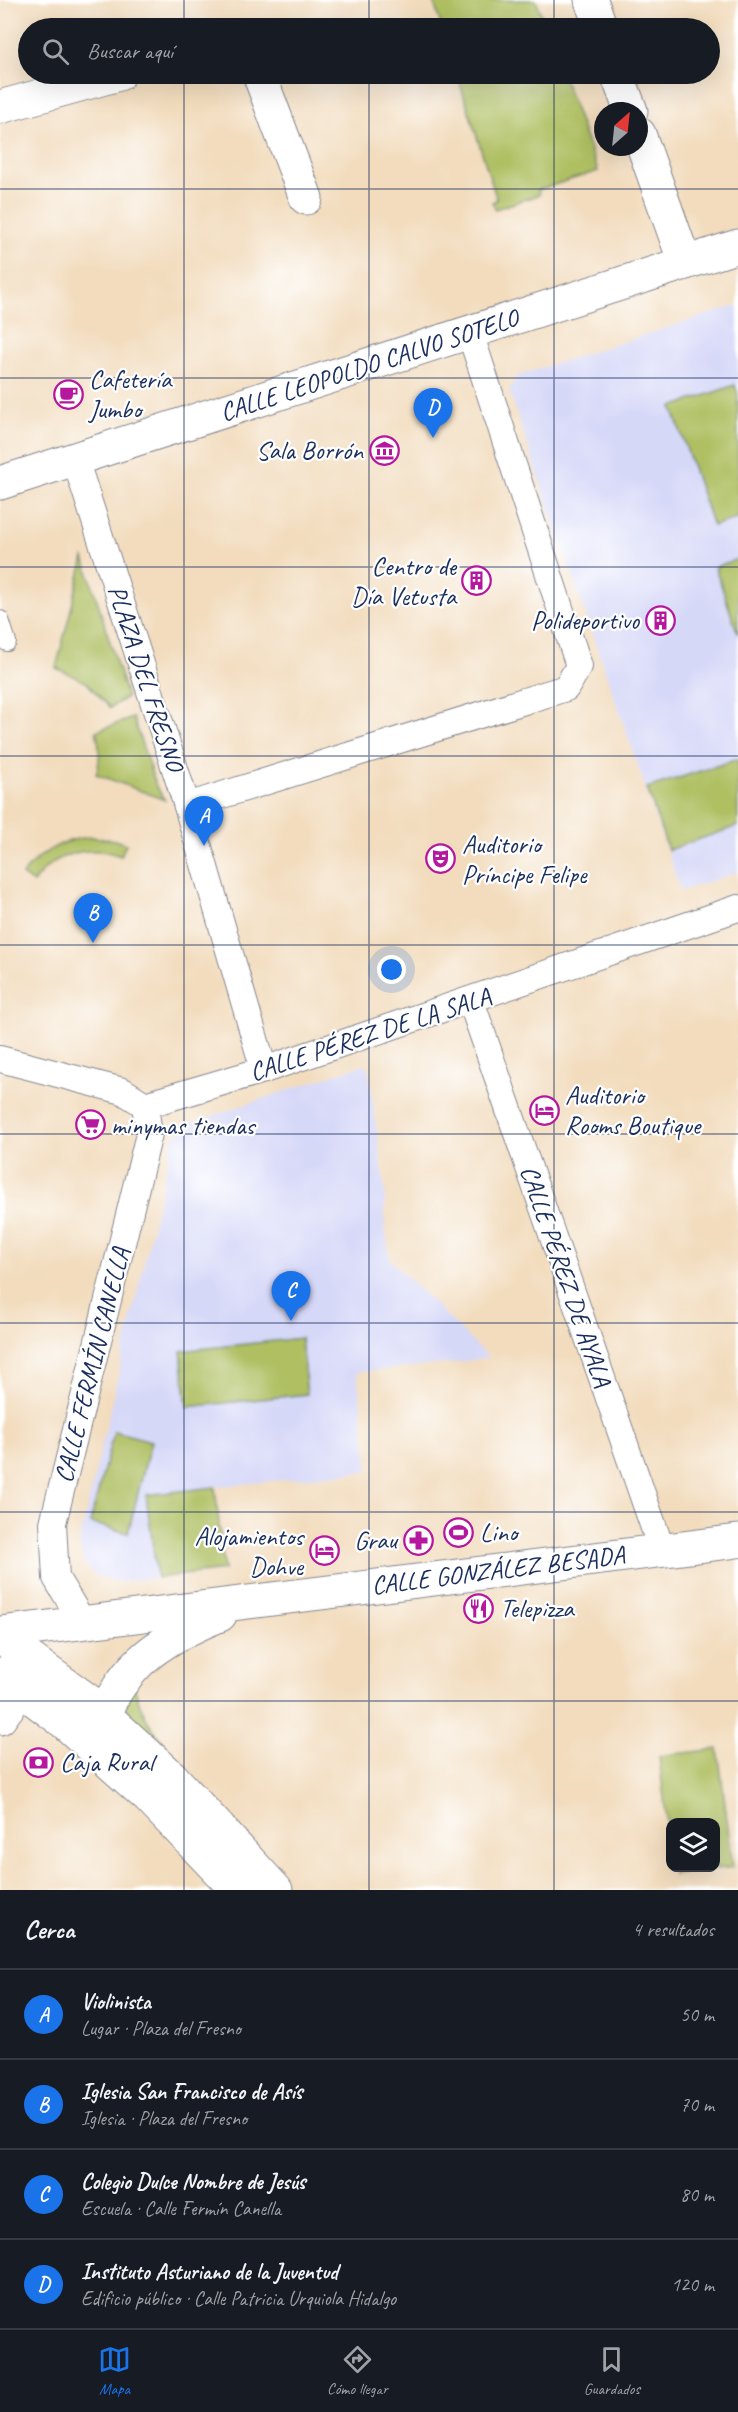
<!DOCTYPE html>
<html lang="es">
<meta charset="utf-8">
<style>
:root{--surface:#171b24;--page:#242831;--text:#f1f3f6;--muted:#9ea1a6;--line:#363941;--accent:#1a73e8}
body{margin:0;font-family:Caveat,sans-serif;background:var(--page);color:var(--text)}
.controls{position:absolute;right:18px;bottom:18px;display:grid;overflow:hidden;border-radius:12px;box-shadow:0 6px 24px #0002}
.controls button{width:54px;height:54px;display:grid;place-items:center;padding:0;border:0;border-bottom:2px solid var(--line);background:var(--surface);color:var(--text);font:30px sans-serif}
.compass{position:absolute;left:594px;top:102px;width:54px;height:54px;border-radius:50%;background:var(--surface);box-shadow:0 6px 24px #0002;rotate:27deg}
.you{position:absolute;left:392px;top:970px;width:21px;height:21px;margin:-15px;border:4px solid #fff;border-radius:50%;background:#1a73e8;box-shadow:0 0 0 9px #1a73e833}
.badge{display:grid;place-items:center;width:39px;height:39px;border-radius:50%;background:var(--accent);color:#fff;font-size:20px;font-weight:700}
.pin{position:absolute;translate:-50% -50px;filter:drop-shadow(0 2px 3px #0008)}
.pin::after{content:'';position:absolute;top:32px;width:21px;height:18px;background:inherit;clip-path:polygon(0 0,100% 0,50% 100%)}
.list{margin:0;padding:0;list-style:none}
h2{display:flex;justify-content:space-between;align-items:center;height:78px;margin:0;padding:0 24px;font-size:26px}
h2 small{font-size:20px;font-weight:400;color:var(--muted)}
.list li{display:grid;grid-template-columns:39px 1fr auto;gap:18px;align-items:center;box-sizing:border-box;height:90px;padding:0 24px;border-top:2px solid var(--line)}
.list b{display:block;font-size:22px;white-space:nowrap}
.list p{margin:0;font-size:20px;white-space:nowrap;color:var(--muted)}
.list em{font-size:20px;font-style:normal;color:var(--muted)}
.icon{flex:none;width:33px;height:33px;fill:none;stroke:currentColor;stroke-width:2;stroke-linecap:round;stroke-linejoin:round}
.map{position:relative;flex:none;width:738px;height:1890px;overflow:hidden}
.search{position:absolute;background:var(--surface);box-shadow:0 6px 24px #0002;left:18px;right:18px;top:18px;height:66px;display:flex;align-items:center;gap:15px;box-sizing:border-box;padding:0 21px;border-radius:33px;color:var(--muted);font-size:22px}
.sheet{height:438px;background:var(--surface)}
nav{display:flex;justify-content:space-around;align-items:center;box-sizing:border-box;height:84px;border-top:2px solid var(--line);background:var(--surface);font-size:16px;color:var(--muted)}
nav a{display:grid;justify-items:center;gap:3px}
nav .on{color:var(--accent)}
.map>svg:first-child{display:block}
.built{fill:#d6d8f8}
.green{fill:#afbf62;stroke:#657760;stroke-width:1.5}
.lines{fill:none;stroke-linecap:round;stroke-linejoin:round}
.service-casing{stroke:#86868e;stroke-width:20}
.pedestrian-casing{stroke:#86868e;stroke-width:28}
.minor-casing{stroke:#86868e;stroke-width:35}
.tertiary-casing{stroke:#86868e;stroke-width:35}
.trunk-casing{stroke:#86868e;stroke-width:35}
.service{stroke:#fff;stroke-width:18}
.pedestrian{stroke:#fff;stroke-width:26}
.minor{stroke:#fff;stroke-width:33}
.tertiary{stroke:#fff;stroke-width:33}
.trunk{stroke:#fff;stroke-width:33}
.grid{fill:none;stroke:#1b2f5e;stroke-width:1.5;stroke-opacity:0.55}
.labels{text-anchor:middle;dominant-baseline:central;stroke-width:4.5;stroke-linejoin:round;paint-order:stroke}
.street-label{font-size:26px;fill:#1b2f5e;stroke:#fff}
.poi-label{font-size:26px;fill:#1b2f5e;stroke:#fff;text-anchor:start}
</style>
<div class="map">
<svg width="738" height="1890" viewBox="0 0 738 1890">
<rect width="100%" height="100%" fill="#fff"/>
<filter id="ink" filterUnits="userSpaceOnUse"><feTurbulence type="fractalNoise" baseFrequency=".0167" numOctaves="2"/><feDisplacementMap in="SourceGraphic" scale="12" xChannelSelector="R" yChannelSelector="G"/><feConvolveMatrix kernelMatrix="1 2 1 2 8 2 1 2 1" color-interpolation-filters="sRGB"/></filter>
<filter id="wash" filterUnits="userSpaceOnUse"><feTurbulence type="fractalNoise" baseFrequency=".008" numOctaves="4" result="noise"/><feDisplacementMap in="SourceGraphic" scale="24" xChannelSelector="R" yChannelSelector="G"/><feGaussianBlur stdDeviation="1.35" result="paint"/><feColorMatrix in="noise" values="0 0 0 0 0 0 0 0 0 0 0 0 0 0 0 0 0 1.4 0 .05"/><feComposite in="paint" operator="in"/></filter>
<g filter="url(#wash)">
<rect width="100%" height="100%" fill="#f2dcbd"/>
<!-- built -->
<g class="built">
<path d="M738,305V872L681,891L509,391L517,376Z"/>
<path d="M365,1064L369,1072L385,1192V1227L390,1260L489,1358L446,1364L357,1372L369,1471L215,1487L224,1570L120,1582L99,1577L88,1569L83,1560L79,1543L173,1139L185,1125Z"/>
</g>
<!-- green -->
<g class="green">
<path d="M433,0H536L546,28H442Z"/>
<path d="M457,74H562L598,171L538,190L539,195L495,209L492,202L497,200Z"/>
<path d="M735,385L738,394V518L713,526L672,407Z"/>
<path d="M84,558L127,697L110,708L86,682L56,668Z"/>
<path d="M738,559V634L715,567Z"/>
<path d="M133,718L156,786L165,800L96,774C101,760 100,746 96,731Z"/>
<path d="M738,759V826L668,850L647,788Z"/>
<path d="M91,837L115,840L126,844L121,856C88,844 53,853 33,883L22,875C40,852 62,839 91,837Z"/>
<path d="M301,1338L307,1394L187,1407L181,1351Z"/>
<path d="M114,1431L151,1441L128,1533L90,1523Z"/>
<path d="M215,1487L224,1570L157,1578L146,1495Z"/>
<path d="M134,1686L140,1705L149,1723L174,1757L125,1712L124,1708Z"/>
<path d="M718,1749L733,1867L673,1874V1868H716V1822H670V1850L659,1756Z"/>
</g>
</g>
<g filter="url(#ink)">
<g class="lines">
<defs>
<path id="service" d="M0,620L7,642"/>
<g id="pedestrian">
<path d="M75,459L187,806L264,1070"/>
<path d="M187,806L566,688L579,666L470,333"/>
<path d="M471,1001L662,1551"/>
<path d="M0,1059L123,1091L145,1105L264,1070L738,908"/>
<path d="M82,1621L56,1578L53,1523L149,1134L145,1105"/>
</g>
<g id="minor">
<path d="M591,0L601,28"/>
<path d="M259,74L306,198"/>
<path d="M617,74L631,111"/>
<path d="M0,107L119,74"/>
<path d="M639,134L685,263"/>
<path d="M0,1633L738,1541"/>
<path d="M0,1718L38,1666"/>
<path d="M93,1739C119,1669 152,1642 220,1615"/>
</g>
<path id="tertiary" d="M0,483L738,246"/>
<g id="trunk">
<path d="M0,1637L90,1702L171,1776L276,1890"/>
<path d="M0,1674L64,1722L149,1798L237,1890"/>
</g>
</defs>
<!-- service casing -->
<use href="#service" class="service-casing"/>
<!-- pedestrian casing -->
<use href="#pedestrian" class="pedestrian-casing"/>
<!-- minor casing -->
<use href="#minor" class="minor-casing"/>
<!-- tertiary casing -->
<use href="#tertiary" class="tertiary-casing"/>
<!-- trunk casing -->
<use href="#trunk" class="trunk-casing"/>
<!-- service -->
<use href="#service" class="service"/>
<!-- pedestrian -->
<use href="#pedestrian" class="pedestrian"/>
<!-- minor -->
<use href="#minor" class="minor"/>
<!-- tertiary -->
<use href="#tertiary" class="tertiary"/>
<!-- trunk -->
<use href="#trunk" class="trunk"/>
</g>
</g>
<!-- grid -->
<path class="grid" d="M184,0V28M369,0V28M554,0V28M184,74V1890M369,74V1890M554,74V1890M0,189H738M0,378H738M0,567H738M0,756H738M0,945H738M0,1134H738M0,1323H738M0,1512H738M0,1701H738"/>
<!-- icons -->
<defs>
<symbol id="cafe-ring" viewBox="-11 -11 22 22"><circle r="9.5" fill="#fff" stroke="#b5179e" stroke-width="1.5"/><path d="M-5.5-4.5H6V0H3Q3 3.5 0 3.5H-2.5Q-5.5 3.5-5.5 0ZM3-3.2v2h1.7v-2ZM-6 4.5H4V6H-6Z" fill="#b5179e"/></symbol>
<symbol id="museum-ring" viewBox="-11 -11 22 22"><circle r="9.5" fill="#fff" stroke="#b5179e" stroke-width="1.5"/><path d="M0-6L6-3V-2H-6V-3ZM-5-1h2V3h-2ZM-1-1h2V3h-2ZM3-1h2V3H3ZM-6 4H6V6H-6Z" fill="#b5179e"/></symbol>
<symbol id="building-ring" viewBox="-11 -11 22 22"><circle r="9.5" fill="#fff" stroke="#b5179e" stroke-width="1.5"/><path d="M-4-6H4V6H1V3H-1V6H-4ZM-2.5-4.3h1.7v1.8h-1.7ZM.8-4.3h1.7v1.8H.8ZM-2.5-1h1.7V.8h-1.7ZM.8-1h1.7V.8H.8Z" fill="#b5179e"/></symbol>
<symbol id="theatre-ring" viewBox="-11 -11 22 22"><circle r="9.5" fill="#fff" stroke="#b5179e" stroke-width="1.5"/><path d="M-5-5.5Q0-4 5-5.5V0Q5 5 0 6Q-5 5-5 0ZM-3.3-2.5H-1v1.5H-3.3ZM1-2.5H3.3v1.5H1ZM-2.8 1Q0 5.5 2.8 1Z" fill="#b5179e"/></symbol>
<symbol id="hotel-ring" viewBox="-11 -11 22 22"><circle r="9.5" fill="#fff" stroke="#b5179e" stroke-width="1.5"/><path d="M-6-4.5h1.5V1H6V5H4.5V3h-9V5H-6ZM-4 0a1.8 1.8 0 1 1 3.6 0ZM.5 0V-2.5h3Q6-2.5 6 0Z" fill="#b5179e"/></symbol>
<symbol id="supermarket-ring" viewBox="-11 -11 22 22"><circle r="9.5" fill="#fff" stroke="#b5179e" stroke-width="1.5"/><path d="M-6-5.5h2.5l.6 2H6L4.5 2H-2.5L-4.4-4H-6ZM-1.5 3.2a1.3 1.3 0 1 0 .1 0ZM3 3.2a1.3 1.3 0 1 0 .1 0Z" fill="#b5179e"/></symbol>
<symbol id="stadium-ring" viewBox="-11 -11 22 22"><circle r="9.5" fill="#fff" stroke="#b5179e" stroke-width="1.5"/><path d="M0-5a6.5 5 0 1 0 0 10a6.5 5 0 1 0 0-10ZM-3.5-1.8h7v3.6h-7Z" fill="#b5179e"/></symbol>
<symbol id="pharmacy-ring" viewBox="-11 -11 22 22"><circle r="9.5" fill="#fff" stroke="#b5179e" stroke-width="1.5"/><path d="M-2-6h4v4h4v4h-4v4h-4v-4h-4v-4h4Z" fill="#b5179e"/></symbol>
<symbol id="restaurant-ring" viewBox="-11 -11 22 22"><circle r="9.5" fill="#fff" stroke="#b5179e" stroke-width="1.5"/><path d="M-5-6h1v4h1v-4h1v4h1v-4h1v5L-1.5 .5V6h-2V.5L-5-1ZM5-6V6H3V1.5H1.5Q1.5-4 5-6Z" fill="#b5179e"/></symbol>
<symbol id="bank-ring" viewBox="-11 -11 22 22"><circle r="9.5" fill="#fff" stroke="#b5179e" stroke-width="1.5"/><path d="M-6-4H6V4H-6ZM0-2.3a2.3 2.3 0 1 0 0 4.6a2.3 2.3 0 1 0 0-4.6Z" fill="#b5179e"/></symbol>
</defs>
<g fill-rule="evenodd">
<use href="#cafe-ring" x="52" y="378" width="33" height="33"/>
<use href="#museum-ring" x="368" y="434" width="33" height="33"/>
<use href="#building-ring" x="460" y="564" width="33" height="33"/>
<use href="#building-ring" x="644" y="604" width="33" height="33"/>
<use href="#theatre-ring" x="424" y="842" width="33" height="33"/>
<use href="#hotel-ring" x="528" y="1094" width="33" height="33"/>
<use href="#supermarket-ring" x="74" y="1108" width="33" height="33"/>
<use href="#stadium-ring" x="442" y="1516" width="33" height="33"/>
<use href="#pharmacy-ring" x="402" y="1524" width="33" height="33"/>
<use href="#hotel-ring" x="308" y="1534" width="33" height="33"/>
<use href="#restaurant-ring" x="462" y="1592" width="33" height="33"/>
<use href="#bank-ring" x="22" y="1746" width="33" height="33"/>
</g>
<g class="labels">
<!-- street labels -->
<g class="street-label">
<text transform="translate(369 365) rotate(-18)">CALLE LEOPOLDO CALVO SOTELO</text>
<text transform="translate(146 678) rotate(72)">PLAZA DEL FRESNO</text>
<text transform="translate(370 1034) rotate(-18)">CALLE PÉREZ DE LA SALA</text>
<text transform="translate(566 1276) rotate(71)">CALLE PÉREZ DE AYALA</text>
<text transform="translate(92 1365) rotate(-76)">CALLE FERMÍN CANELLA</text>
<text transform="translate(498 1570) rotate(-7)">CALLE GONZÁLEZ BESADA</text>
</g>
<!-- poi labels -->
<g class="poi-label">
<text x="89" y="379">Cafetería<tspan x="89" dy="30">Jumbo</tspan></text>
<text x="363" y="450" text-anchor="end">Sala Borrón</text>
<text x="456" y="566" text-anchor="end">Centro de<tspan x="456" dy="30">Día Vetusta</tspan></text>
<text x="639" y="620" text-anchor="end">Polideportivo</text>
<text x="462" y="844">Auditorio<tspan x="462" dy="30">Príncipe Felipe</tspan></text>
<text x="565" y="1095">Auditorio<tspan x="565" dy="30">Rooms Boutique</tspan></text>
<text x="111" y="1125">minymas tiendas</text>
<text x="480" y="1532">Lino</text>
<text x="303" y="1536" text-anchor="end">Alojamientos<tspan x="303" dy="30">Dohve</tspan></text>
<text x="397" y="1540" text-anchor="end">Grau</text>
<text x="500" y="1608">Telepizza</text>
<text x="60" y="1762">Caja Rural</text>
</g>
</g>
</svg>
<div class="controls">
<button><svg class="icon" aria-label="layers" viewBox="0 0 24 24"><path d="M12 4l9 5-9 5-9-5zM3 14l9 5 9-5"/></svg></button>
</div>
<svg class="compass" viewBox="-18 -18 36 36"><path d="M0-13l5 13h-10z" fill="#e53935"/><path d="M0 13l5-13h-10z" fill="#9ea1a6"/></svg>
<div class="you"></div>
<div class="pin badge" style="left:204px;top:846px">A</div>
<div class="pin badge" style="left:93px;top:943px">B</div>
<div class="pin badge" style="left:291px;top:1321px">C</div>
<div class="pin badge" style="left:433px;top:438px">D</div>
<div class="search"><svg class="icon" aria-label="search" viewBox="0 0 24 24"><circle cx="10" cy="10" r="6"/><path d="M15 15l6 6"/></svg>Buscar aquí</div>
</div>
<section class="sheet">
<h2>Cerca<small>4 resultados</small></h2>
<ul class="list">
<li><span class="badge">A</span><div><b>Violinista</b><p>Lugar · Plaza del Fresno</p></div><em>50 m</em></li>
<li><span class="badge">B</span><div><b>Iglesia San Francisco de Asís</b><p>Iglesia · Plaza del Fresno</p></div><em>70 m</em></li>
<li><span class="badge">C</span><div><b>Colegio Dulce Nombre de Jesús</b><p>Escuela · Calle Fermín Canella</p></div><em>80 m</em></li>
<li><span class="badge">D</span><div><b>Instituto Asturiano de la Juventud</b><p>Edificio público · Calle Patricia Urquiola Hidalgo</p></div><em>120 m</em></li>
</ul>
</section>
<nav>
<a class="on"><svg class="icon" aria-label="map" viewBox="0 0 24 24"><path d="M3 6l6-2 6 2 6-2v14l-6 2-6-2-6 2zM9 4v14M15 6v14"/></svg>Mapa</a>
<a><svg class="icon" aria-label="directions" viewBox="0 0 24 24"><path d="M12 3l9 9-9 9-9-9zM9 14v-3h6M13 9l2 2-2 2"/></svg>Cómo llegar</a>
<a><svg class="icon" aria-label="saved" viewBox="0 0 24 24"><path d="M7 4h10v16l-5-4-5 4z"/></svg>Guardados</a>
</nav>
